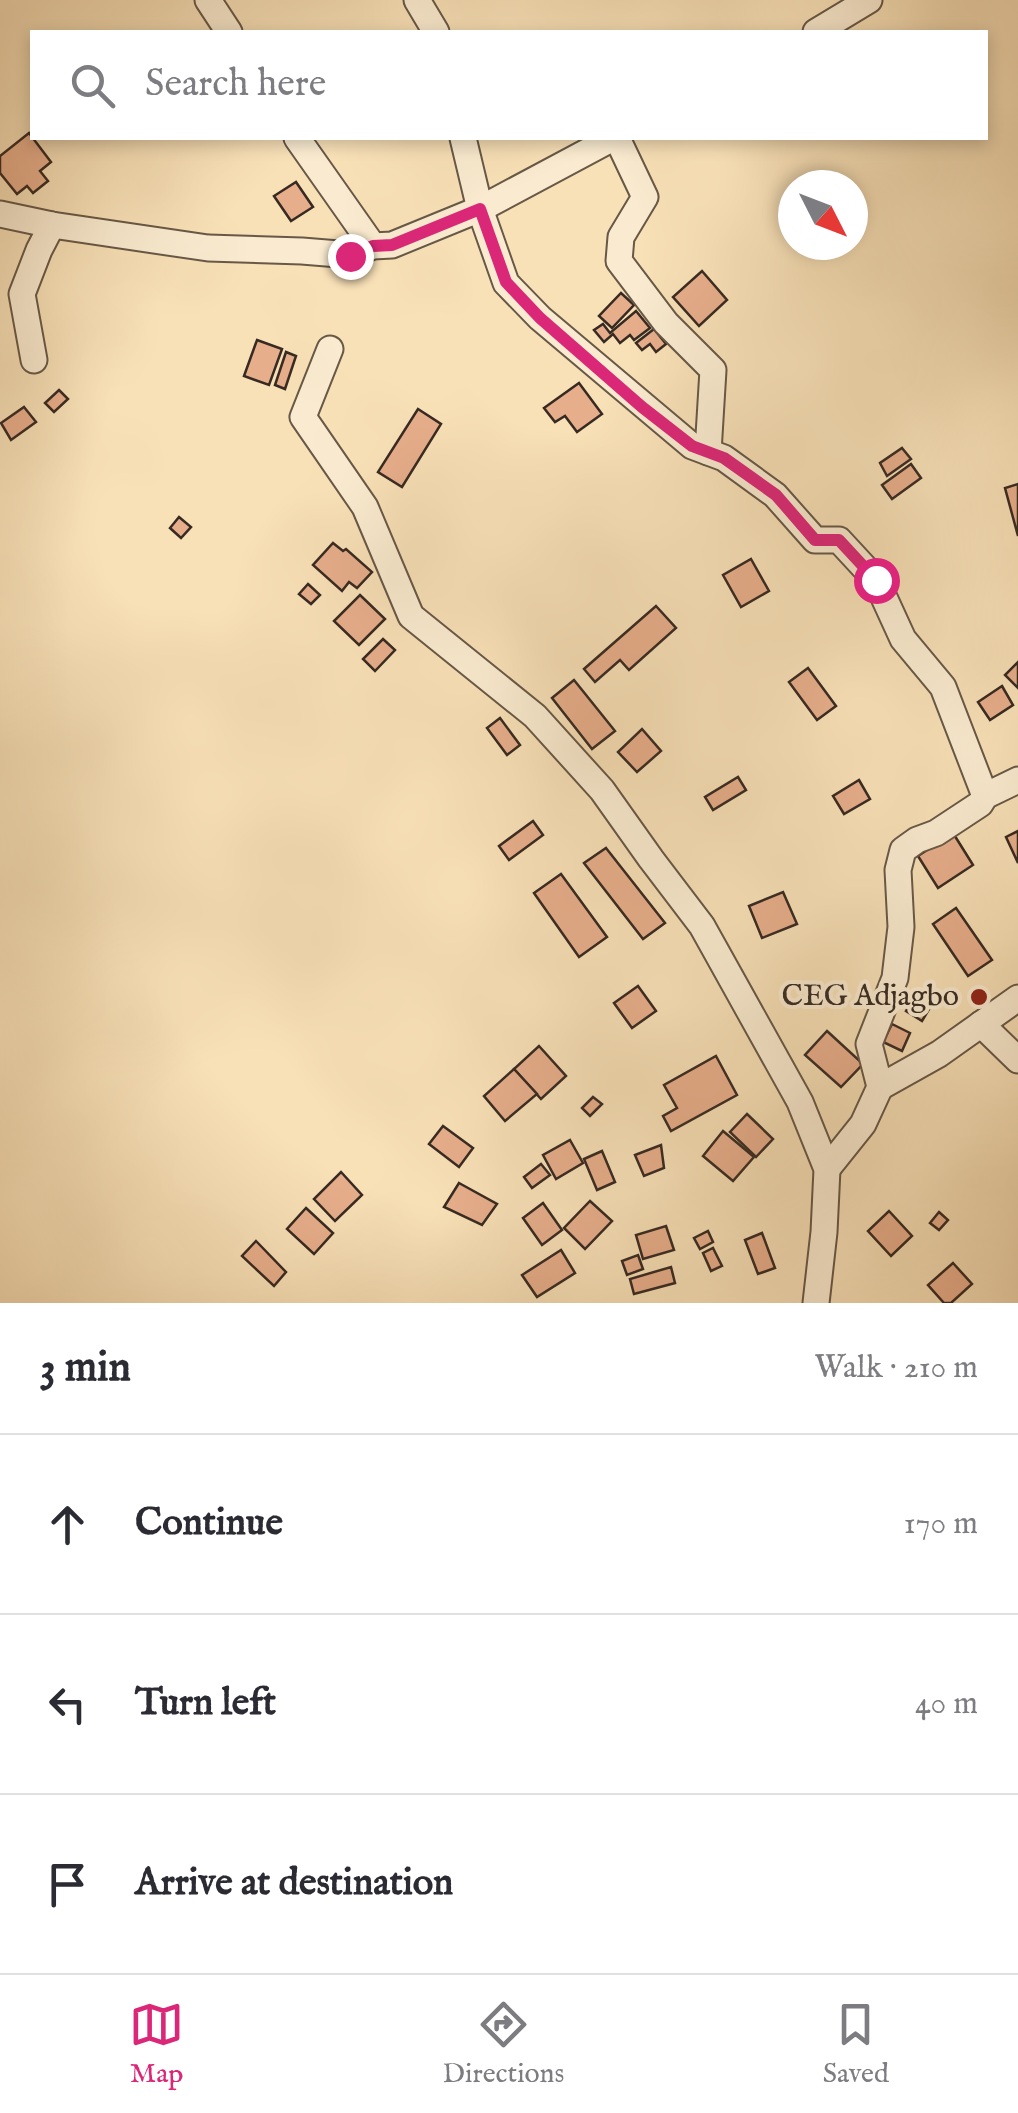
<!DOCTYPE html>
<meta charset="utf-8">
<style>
:root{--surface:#fff;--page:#f7f7f7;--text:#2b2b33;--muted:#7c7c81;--line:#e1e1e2;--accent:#db2777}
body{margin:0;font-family:"IM FELL English",serif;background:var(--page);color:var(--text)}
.compass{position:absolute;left:778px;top:170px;width:90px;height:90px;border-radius:50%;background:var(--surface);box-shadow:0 5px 15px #0003;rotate:132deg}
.stop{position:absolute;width:30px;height:30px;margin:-22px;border:8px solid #db2777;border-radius:50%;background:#fff}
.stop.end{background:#db2777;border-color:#fff;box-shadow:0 2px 10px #0008}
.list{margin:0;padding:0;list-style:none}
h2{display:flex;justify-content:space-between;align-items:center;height:130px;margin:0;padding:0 40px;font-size:42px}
h2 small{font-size:32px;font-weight:400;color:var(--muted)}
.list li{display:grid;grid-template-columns:65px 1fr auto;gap:30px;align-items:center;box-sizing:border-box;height:180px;padding:0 40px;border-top:2px solid var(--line)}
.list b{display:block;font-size:38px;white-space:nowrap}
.list em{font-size:32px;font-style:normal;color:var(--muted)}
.icon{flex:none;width:55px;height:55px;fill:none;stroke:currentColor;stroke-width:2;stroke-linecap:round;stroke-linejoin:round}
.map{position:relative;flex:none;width:1018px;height:1303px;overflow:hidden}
.search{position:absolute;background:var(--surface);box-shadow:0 5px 15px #0003;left:30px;right:30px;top:30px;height:110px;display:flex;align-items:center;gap:25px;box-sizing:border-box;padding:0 35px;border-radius:0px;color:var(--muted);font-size:38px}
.sheet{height:670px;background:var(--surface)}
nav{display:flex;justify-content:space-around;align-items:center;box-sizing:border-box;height:140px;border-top:2px solid var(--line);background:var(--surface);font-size:28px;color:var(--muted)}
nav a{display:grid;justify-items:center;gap:5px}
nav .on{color:var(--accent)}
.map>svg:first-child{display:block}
.building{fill:#e7ae8b;stroke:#372a22;stroke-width:2.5}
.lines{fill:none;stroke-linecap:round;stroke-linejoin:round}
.minor-casing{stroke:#675847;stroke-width:29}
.minor{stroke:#faebd0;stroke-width:25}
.route{stroke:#db2777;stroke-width:12}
.poi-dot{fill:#8f2418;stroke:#faebd0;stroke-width:4}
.labels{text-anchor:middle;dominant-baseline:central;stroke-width:8;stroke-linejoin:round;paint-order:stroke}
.poi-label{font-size:30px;fill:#372a22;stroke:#faebd0;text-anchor:end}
</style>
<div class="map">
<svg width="1018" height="1303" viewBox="0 0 1018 1303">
<rect width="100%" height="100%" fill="#f8e0b7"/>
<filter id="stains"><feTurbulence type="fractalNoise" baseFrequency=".002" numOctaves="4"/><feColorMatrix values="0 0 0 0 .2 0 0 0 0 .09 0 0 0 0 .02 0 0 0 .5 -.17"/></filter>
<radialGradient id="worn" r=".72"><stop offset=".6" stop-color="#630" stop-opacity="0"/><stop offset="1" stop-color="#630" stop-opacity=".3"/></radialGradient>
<!-- building -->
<g class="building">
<path d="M29,133L51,162L40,171L48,181L33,193L27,186L17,194L0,173V156Z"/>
<path d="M296,182L313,207L291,221L274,196Z"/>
<path d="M702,271L727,300L699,326L673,297Z"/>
<path d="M621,293L634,305L612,328L599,316Z"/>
<path d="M636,311L650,328L634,340L630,335L620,343L613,334L604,342L594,330L603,324L610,333Z"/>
<path d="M654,329L666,344L656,352L650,344L642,350L636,343Z"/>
<path d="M257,340L282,349L269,385L244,376Z"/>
<path d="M286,352L296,356L285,389L275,385Z"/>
<path d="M579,383L602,414L577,432L565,416L555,422L544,408Z"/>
<path d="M59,390L68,399L54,412L45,403Z"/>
<path d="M24,407L36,422L11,440L1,423Z"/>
<path d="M418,409L441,424L402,487L378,472Z"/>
<path d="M902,448L911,459L887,476L880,463Z"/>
<path d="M911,464L921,478L892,499L882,485Z"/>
<path d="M1018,484V536L1005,488Z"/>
<path d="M179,517L191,527L181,538L170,528Z"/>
<path d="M333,543L343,551L346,549L372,572L357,588L349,582L342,591L313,565Z"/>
<path d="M751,559L769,591L741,607L723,575Z"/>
<path d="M308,584L320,595L311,604L299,594Z"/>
<path d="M360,595L385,619L359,645L334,621Z"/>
<path d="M656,606L676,628L629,670L620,660L595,682L584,669Z"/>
<path d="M383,639L395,650L375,671L363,659Z"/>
<path d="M1018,662V688L1005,675Z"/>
<path d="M808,668L836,706L817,720L789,682Z"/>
<path d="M574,680L615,731L592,749L552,698Z"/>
<path d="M1002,686L1013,705L990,720L978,702Z"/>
<path d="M500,718L520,745L507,755L487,728Z"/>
<path d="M642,729L661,751L637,772L618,752Z"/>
<path d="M738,777L746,790L713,810L705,797Z"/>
<path d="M859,780L870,799L844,814L833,796Z"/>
<path d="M533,821L543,835L509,860L499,846Z"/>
<path d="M1018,831V863L1006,837Z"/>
<path d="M953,833L973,865L938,888L918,856Z"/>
<path d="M606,848L665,923L643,939L584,863Z"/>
<path d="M561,874L607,937L579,957L534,893Z"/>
<path d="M783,892L797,924L762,938L749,906Z"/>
<path d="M956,908L992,960L968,976L933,924Z"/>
<path d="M638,986L656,1011L632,1028L614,1003Z"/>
<path d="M914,997L934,1001L922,1021L906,1011Z"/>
<path d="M892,1024L910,1033L902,1051L883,1042Z"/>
<path d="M827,1031L863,1064L841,1087L805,1055Z"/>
<path d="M539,1046L566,1076L541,1099L514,1069Z"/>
<path d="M716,1056L737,1095L671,1131L663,1116L677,1108L664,1085Z"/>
<path d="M514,1069L537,1094L505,1121L484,1096Z"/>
<path d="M593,1097L602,1104L590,1116L582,1108Z"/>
<path d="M747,1114L773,1139L756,1157L730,1132Z"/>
<path d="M443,1126L473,1148L459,1167L429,1144Z"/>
<path d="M723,1131L754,1157L733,1181L703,1156Z"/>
<path d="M570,1140L583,1163L556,1179L543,1155Z"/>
<path d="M661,1145L664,1168L644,1176L635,1155Z"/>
<path d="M602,1151L615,1182L597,1190L584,1159Z"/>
<path d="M541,1164L550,1175L532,1188L524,1177Z"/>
<path d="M341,1172L362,1195L335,1221L314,1199Z"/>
<path d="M459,1183L497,1204L482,1225L444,1207Z"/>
<path d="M590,1201L612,1221L585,1249L564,1228Z"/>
<path d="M543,1203L562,1230L542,1245L523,1218Z"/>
<path d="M306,1208L333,1233L314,1254L287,1229Z"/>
<path d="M889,1211L912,1236L891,1256L868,1231Z"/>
<path d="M939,1212L948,1220L939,1230L930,1223Z"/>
<path d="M666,1226L674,1250L643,1259L636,1235Z"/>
<path d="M708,1231L713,1242L700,1249L694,1238Z"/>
<path d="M762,1233L775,1268L758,1274L745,1240Z"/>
<path d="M256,1241L286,1272L274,1286L242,1256Z"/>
<path d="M713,1248L722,1266L711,1271L703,1253Z"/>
<path d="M561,1250L575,1273L537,1297L522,1275Z"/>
<path d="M638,1255L643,1269L627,1275L622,1261Z"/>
<path d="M953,1263L972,1284L951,1303H944L928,1285Z"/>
<path d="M671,1267L675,1283L634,1294L630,1279Z"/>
</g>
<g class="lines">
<defs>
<g id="minor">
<path d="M208,0L229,32"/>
<path d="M417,0L436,32"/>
<path d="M816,32L869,0"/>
<path d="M297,138L373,246"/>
<path d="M463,138L480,209L506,283L540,318L692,446L724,458L775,495L815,540H839L876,580L903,639L943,687L985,796"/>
<path d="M617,138L645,197L621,237L619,261L666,323L713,370L708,452"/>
<path d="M0,214L52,225L208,248L302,251L351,255L373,246L392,245L480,209L613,138"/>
<path d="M330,349L303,417L365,507L411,616L535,716L602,790L651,859L702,926L800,1102L827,1169L824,1232L816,1303"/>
<path d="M34,360L22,294L39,250L52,225"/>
<path d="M981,1024L1018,1060"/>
<path d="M880,1087L939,1054L1018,998"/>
<path d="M827,1169L863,1124L880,1087L869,1044L895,978L901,927L898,870L903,850L917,840L936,833L980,804L985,796L1018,780"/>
</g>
</defs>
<!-- minor casing -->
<use href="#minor" class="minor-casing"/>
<!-- minor -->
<use href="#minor" class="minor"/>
</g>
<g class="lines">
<!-- route -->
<path class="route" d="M350,256L373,246L392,245L480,209L506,282L540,318L642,407L692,446L724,458L776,495L815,540H839L876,580"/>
</g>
<!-- markers -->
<circle class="poi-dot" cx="979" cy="997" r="10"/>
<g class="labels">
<!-- poi labels -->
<g class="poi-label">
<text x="959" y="997">CEG Adjagbo</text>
</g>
</g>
<rect width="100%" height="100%" filter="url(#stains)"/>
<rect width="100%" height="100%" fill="url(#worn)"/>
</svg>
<svg class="compass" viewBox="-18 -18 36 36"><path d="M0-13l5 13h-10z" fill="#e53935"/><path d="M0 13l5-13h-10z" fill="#7c7c81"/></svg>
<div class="stop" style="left:876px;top:580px"></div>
<div class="stop end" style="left:350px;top:256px"></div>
<div class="search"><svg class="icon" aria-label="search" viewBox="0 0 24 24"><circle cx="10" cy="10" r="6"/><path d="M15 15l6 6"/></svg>Search here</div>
</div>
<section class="sheet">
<h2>3 min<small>Walk · 210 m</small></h2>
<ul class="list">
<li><svg class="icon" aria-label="ahead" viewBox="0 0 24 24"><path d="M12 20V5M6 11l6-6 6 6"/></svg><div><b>Continue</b></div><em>170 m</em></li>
<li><svg class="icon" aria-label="left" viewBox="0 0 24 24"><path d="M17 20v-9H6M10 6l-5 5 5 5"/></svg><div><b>Turn left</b></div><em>40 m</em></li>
<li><svg class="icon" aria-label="arrive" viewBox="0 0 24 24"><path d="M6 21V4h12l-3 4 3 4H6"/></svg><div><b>Arrive at destination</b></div></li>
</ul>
</section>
<nav>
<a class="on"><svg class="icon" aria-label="map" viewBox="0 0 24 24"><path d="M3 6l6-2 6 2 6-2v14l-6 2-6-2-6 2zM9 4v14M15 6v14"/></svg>Map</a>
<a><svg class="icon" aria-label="directions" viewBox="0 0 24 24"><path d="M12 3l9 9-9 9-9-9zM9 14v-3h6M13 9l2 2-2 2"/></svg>Directions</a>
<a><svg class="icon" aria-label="saved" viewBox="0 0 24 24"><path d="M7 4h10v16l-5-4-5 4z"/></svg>Saved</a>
</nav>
